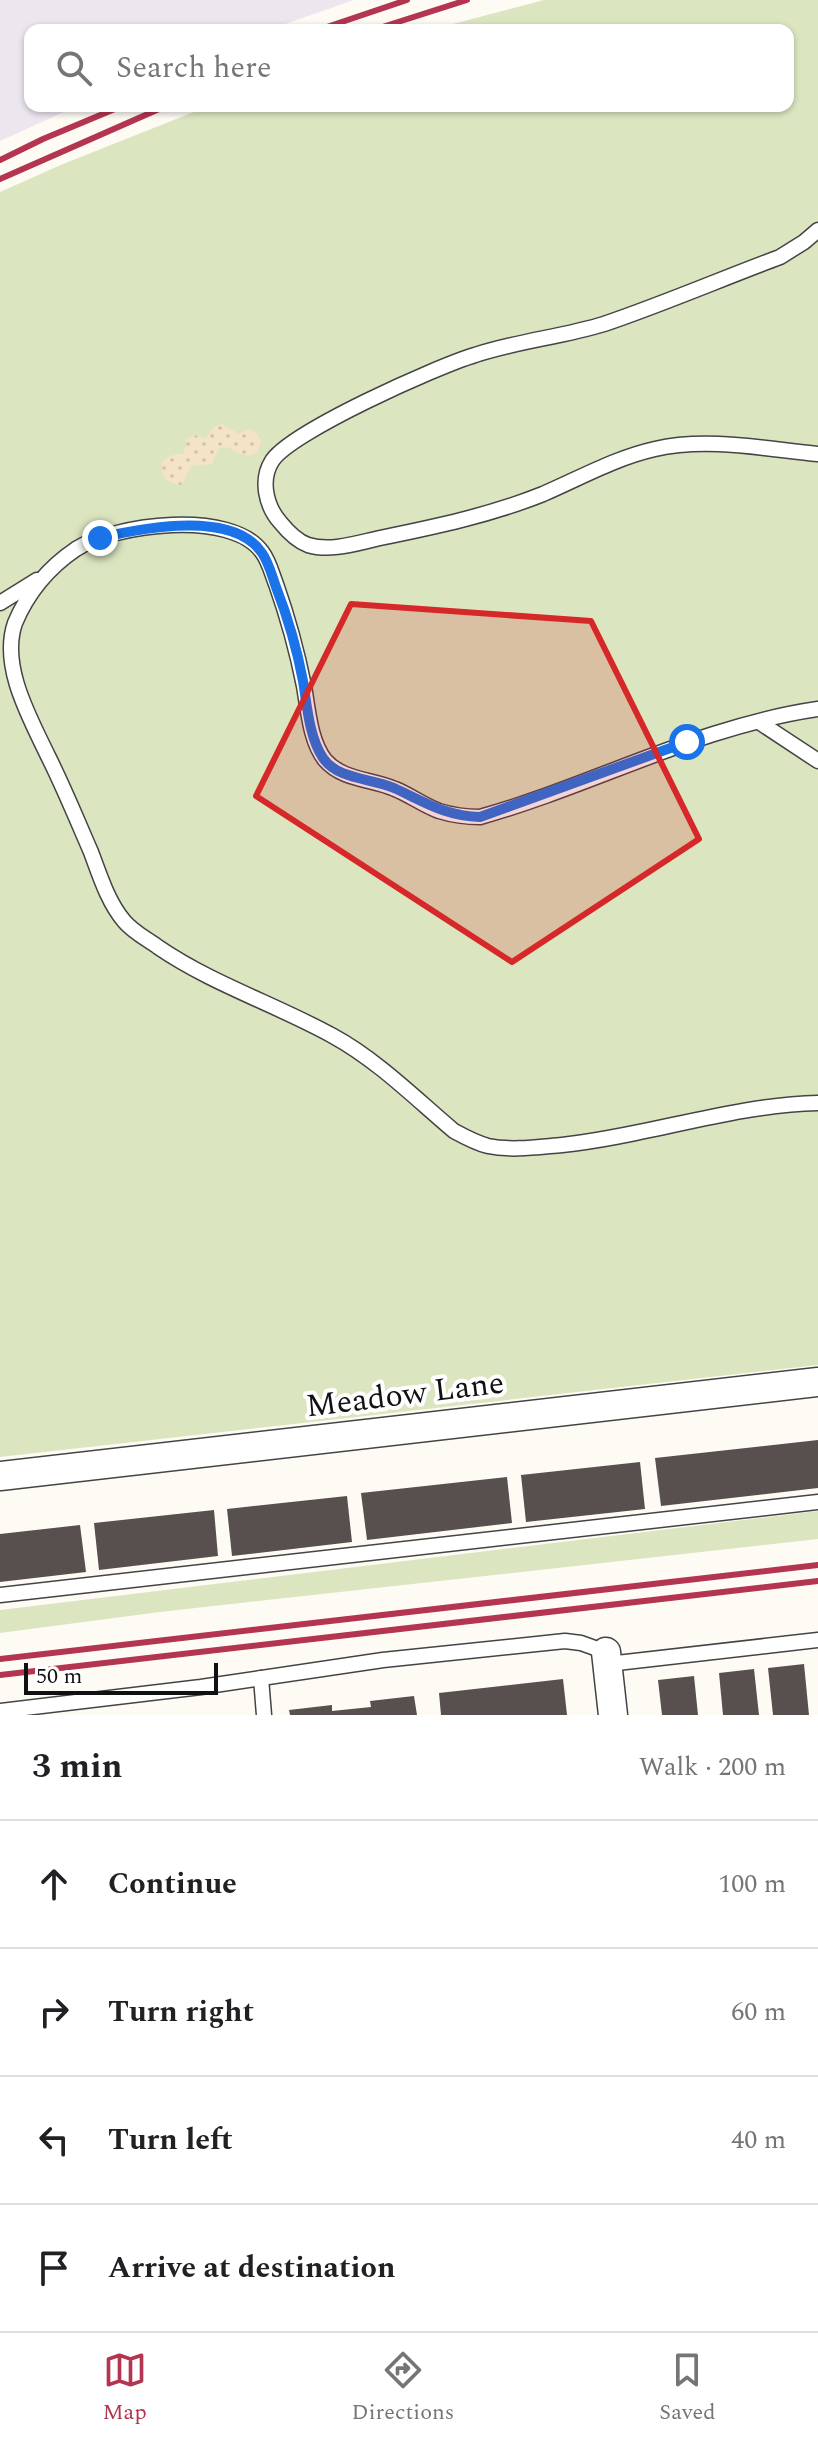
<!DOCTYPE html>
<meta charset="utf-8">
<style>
:root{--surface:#fff;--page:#f6f6f6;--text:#202124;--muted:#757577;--line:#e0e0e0;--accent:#b43550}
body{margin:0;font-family:Spectral,serif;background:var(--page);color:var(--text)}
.scale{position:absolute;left:24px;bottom:20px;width:194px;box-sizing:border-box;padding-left:8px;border:4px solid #111;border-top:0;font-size:22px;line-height:28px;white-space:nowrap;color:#111;-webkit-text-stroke:6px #fff;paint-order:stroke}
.stop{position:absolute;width:24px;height:24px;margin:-18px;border:6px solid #1a73e8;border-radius:50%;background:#fff}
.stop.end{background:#1a73e8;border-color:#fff;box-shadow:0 2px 8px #0008}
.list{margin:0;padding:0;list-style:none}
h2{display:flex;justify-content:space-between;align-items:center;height:104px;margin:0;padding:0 32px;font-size:34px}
h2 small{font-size:26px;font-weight:400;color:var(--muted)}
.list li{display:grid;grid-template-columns:52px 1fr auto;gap:24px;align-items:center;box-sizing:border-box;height:128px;padding:0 32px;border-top:2px solid var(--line)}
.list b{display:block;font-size:30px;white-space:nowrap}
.list em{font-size:26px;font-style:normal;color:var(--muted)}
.icon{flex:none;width:44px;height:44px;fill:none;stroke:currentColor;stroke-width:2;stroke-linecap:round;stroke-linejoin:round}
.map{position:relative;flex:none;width:818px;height:1715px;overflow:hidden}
.search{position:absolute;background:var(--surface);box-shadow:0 2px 6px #0004;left:24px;right:24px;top:24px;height:88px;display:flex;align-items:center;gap:20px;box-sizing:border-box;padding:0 28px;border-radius:16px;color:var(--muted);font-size:30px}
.sheet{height:616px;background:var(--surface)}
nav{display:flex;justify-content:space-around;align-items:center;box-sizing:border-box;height:112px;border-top:2px solid var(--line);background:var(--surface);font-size:22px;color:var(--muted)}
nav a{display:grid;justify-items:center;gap:4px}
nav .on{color:var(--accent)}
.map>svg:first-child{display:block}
.industrial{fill:#ece6ee}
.green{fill:#dbe6c1}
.sand{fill:url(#sand-dots)}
.building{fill:#58504e}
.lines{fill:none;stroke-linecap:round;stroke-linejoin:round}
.service-casing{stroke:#444;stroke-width:17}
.minor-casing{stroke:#444;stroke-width:31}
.service{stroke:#fff;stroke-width:14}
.minor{stroke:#fff;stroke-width:28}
.rail{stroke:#b43550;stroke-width:6}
.route{stroke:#1a73e8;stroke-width:10}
.marked{fill:#d62828;fill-opacity:0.2;stroke:#d62828;stroke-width:6;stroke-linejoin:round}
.labels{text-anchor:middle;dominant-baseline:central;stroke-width:8;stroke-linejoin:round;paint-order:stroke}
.street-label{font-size:32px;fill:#111;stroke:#fff}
</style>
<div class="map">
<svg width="818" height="1715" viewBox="0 0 818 1715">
<defs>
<pattern id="sand-dots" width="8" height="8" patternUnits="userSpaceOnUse" patternTransform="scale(2)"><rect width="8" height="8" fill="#f5e3c6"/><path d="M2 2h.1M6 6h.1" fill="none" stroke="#d1c2a9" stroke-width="1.8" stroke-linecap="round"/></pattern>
</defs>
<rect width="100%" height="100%" fill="#fefbf5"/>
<!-- industrial -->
<path class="industrial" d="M0,0H354L268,30H30V106H77L0,141Z"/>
<!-- green -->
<g class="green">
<path d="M544,0H818V1365L0,1457V192L63,164L209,106H788V30H430Z"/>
<path d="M818,1511V1539L160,1612L0,1633V1610Z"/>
</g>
<!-- sand -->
<path class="sand" d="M222,424L239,434L249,429L256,432L261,441L258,452C240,465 228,436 217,452C215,456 214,460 212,464L191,466L182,485L174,484L165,478C155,458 169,456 184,453L187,439L193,435L206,438L214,427Z"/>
<!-- building -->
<g class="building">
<path d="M818,1440V1488L661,1506L655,1458Z"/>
<path d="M640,1462L645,1509L526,1522L521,1475Z"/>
<path d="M507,1477L512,1523L367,1540L361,1493Z"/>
<path d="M347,1496L352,1542L232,1556L227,1509Z"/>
<path d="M214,1510L218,1556L99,1570L94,1523Z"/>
<path d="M80,1525L86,1572L0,1582V1534Z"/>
<path d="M804,1664L809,1715H773L768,1668Z"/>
<path d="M754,1669L759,1715H723L719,1673Z"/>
<path d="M694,1676L698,1715H662L658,1680Z"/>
<path d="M563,1679L567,1715H441L439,1693Z"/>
<path d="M414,1696L417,1715H290L289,1710L332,1705V1711L371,1707L370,1701Z"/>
</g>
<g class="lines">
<defs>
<g id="service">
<path d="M818,230L804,242L780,257C721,279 663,304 604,324C562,337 517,341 475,355C438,366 290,432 272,461C260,480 266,506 280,522C288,532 297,541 308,545C331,552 357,543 380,538C434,527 491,515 543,494C580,478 615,458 655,449C707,437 766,449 818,454"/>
<path d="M0,603L37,580"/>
<path d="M818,709C700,726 594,785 480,817C466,817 452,815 439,811C423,805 410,795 395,789C372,779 342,780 325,760C310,741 308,709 304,686C297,651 288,618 276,584C272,574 269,561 262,552C231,509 115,524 76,549C48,568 28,592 15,623C0,666 30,718 48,756C64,788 77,820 91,852C100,876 108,902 124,921C133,932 147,939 158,947C212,984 275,1004 333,1036C377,1060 415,1098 454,1131C465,1137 476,1143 488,1146C512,1151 538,1147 562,1145C648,1136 731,1105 818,1103"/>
<path d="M759,722L818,761"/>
<path d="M0,1595L818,1502"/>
<path d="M608,1664L818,1640"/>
<path d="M261,1678L264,1715"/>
<path d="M0,1711L201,1687L383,1660L565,1641L581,1643L606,1652"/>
</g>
<g id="minor">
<path d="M0,1476L818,1382"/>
<path d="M606,1652L613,1715"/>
</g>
</defs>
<!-- service casing -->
<use href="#service" class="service-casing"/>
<!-- minor casing -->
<use href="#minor" class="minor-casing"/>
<!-- service -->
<use href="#service" class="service"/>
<!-- minor -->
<use href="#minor" class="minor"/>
<!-- rail -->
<g class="rail">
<path d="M318,30L407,0"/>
<path d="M373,30L467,0"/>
<path d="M0,160L43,139L122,106"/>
<path d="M0,179L166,106"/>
<path d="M0,1659L818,1565"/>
<path d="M0,1675L818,1581"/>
</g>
</g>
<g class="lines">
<!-- route -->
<path class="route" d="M100,538C142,528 233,510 262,553C269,563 272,576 276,587C288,618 297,649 303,681C307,705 309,737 323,758C338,780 372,778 394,788C425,802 445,816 480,817L687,742"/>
</g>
<!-- marked area -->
<path class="marked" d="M351,604L591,621L699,839L512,962L256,796Z"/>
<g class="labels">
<!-- street labels -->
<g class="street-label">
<text transform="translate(405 1395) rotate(-7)">Meadow Lane</text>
</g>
</g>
</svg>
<div class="scale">50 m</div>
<div class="stop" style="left:687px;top:742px"></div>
<div class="stop end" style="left:100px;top:538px"></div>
<div class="search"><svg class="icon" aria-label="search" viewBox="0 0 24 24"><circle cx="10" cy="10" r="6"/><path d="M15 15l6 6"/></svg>Search here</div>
</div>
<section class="sheet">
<h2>3 min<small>Walk · 200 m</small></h2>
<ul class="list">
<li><svg class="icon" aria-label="ahead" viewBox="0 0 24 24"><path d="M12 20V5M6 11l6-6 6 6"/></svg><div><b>Continue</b></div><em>100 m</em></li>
<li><svg class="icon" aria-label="right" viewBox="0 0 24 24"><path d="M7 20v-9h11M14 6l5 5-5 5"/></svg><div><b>Turn right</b></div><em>60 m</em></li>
<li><svg class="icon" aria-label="left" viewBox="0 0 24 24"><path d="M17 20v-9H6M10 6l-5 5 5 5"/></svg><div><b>Turn left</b></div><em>40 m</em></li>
<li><svg class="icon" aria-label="arrive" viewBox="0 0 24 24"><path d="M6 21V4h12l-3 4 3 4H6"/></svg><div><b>Arrive at destination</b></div></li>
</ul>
</section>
<nav>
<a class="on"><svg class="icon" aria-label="map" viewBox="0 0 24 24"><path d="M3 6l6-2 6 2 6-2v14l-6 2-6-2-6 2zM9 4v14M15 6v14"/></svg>Map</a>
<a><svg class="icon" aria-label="directions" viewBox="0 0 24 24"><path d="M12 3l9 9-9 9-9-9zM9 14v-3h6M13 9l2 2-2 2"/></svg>Directions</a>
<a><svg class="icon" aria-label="saved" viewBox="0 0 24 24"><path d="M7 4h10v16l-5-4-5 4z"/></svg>Saved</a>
</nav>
